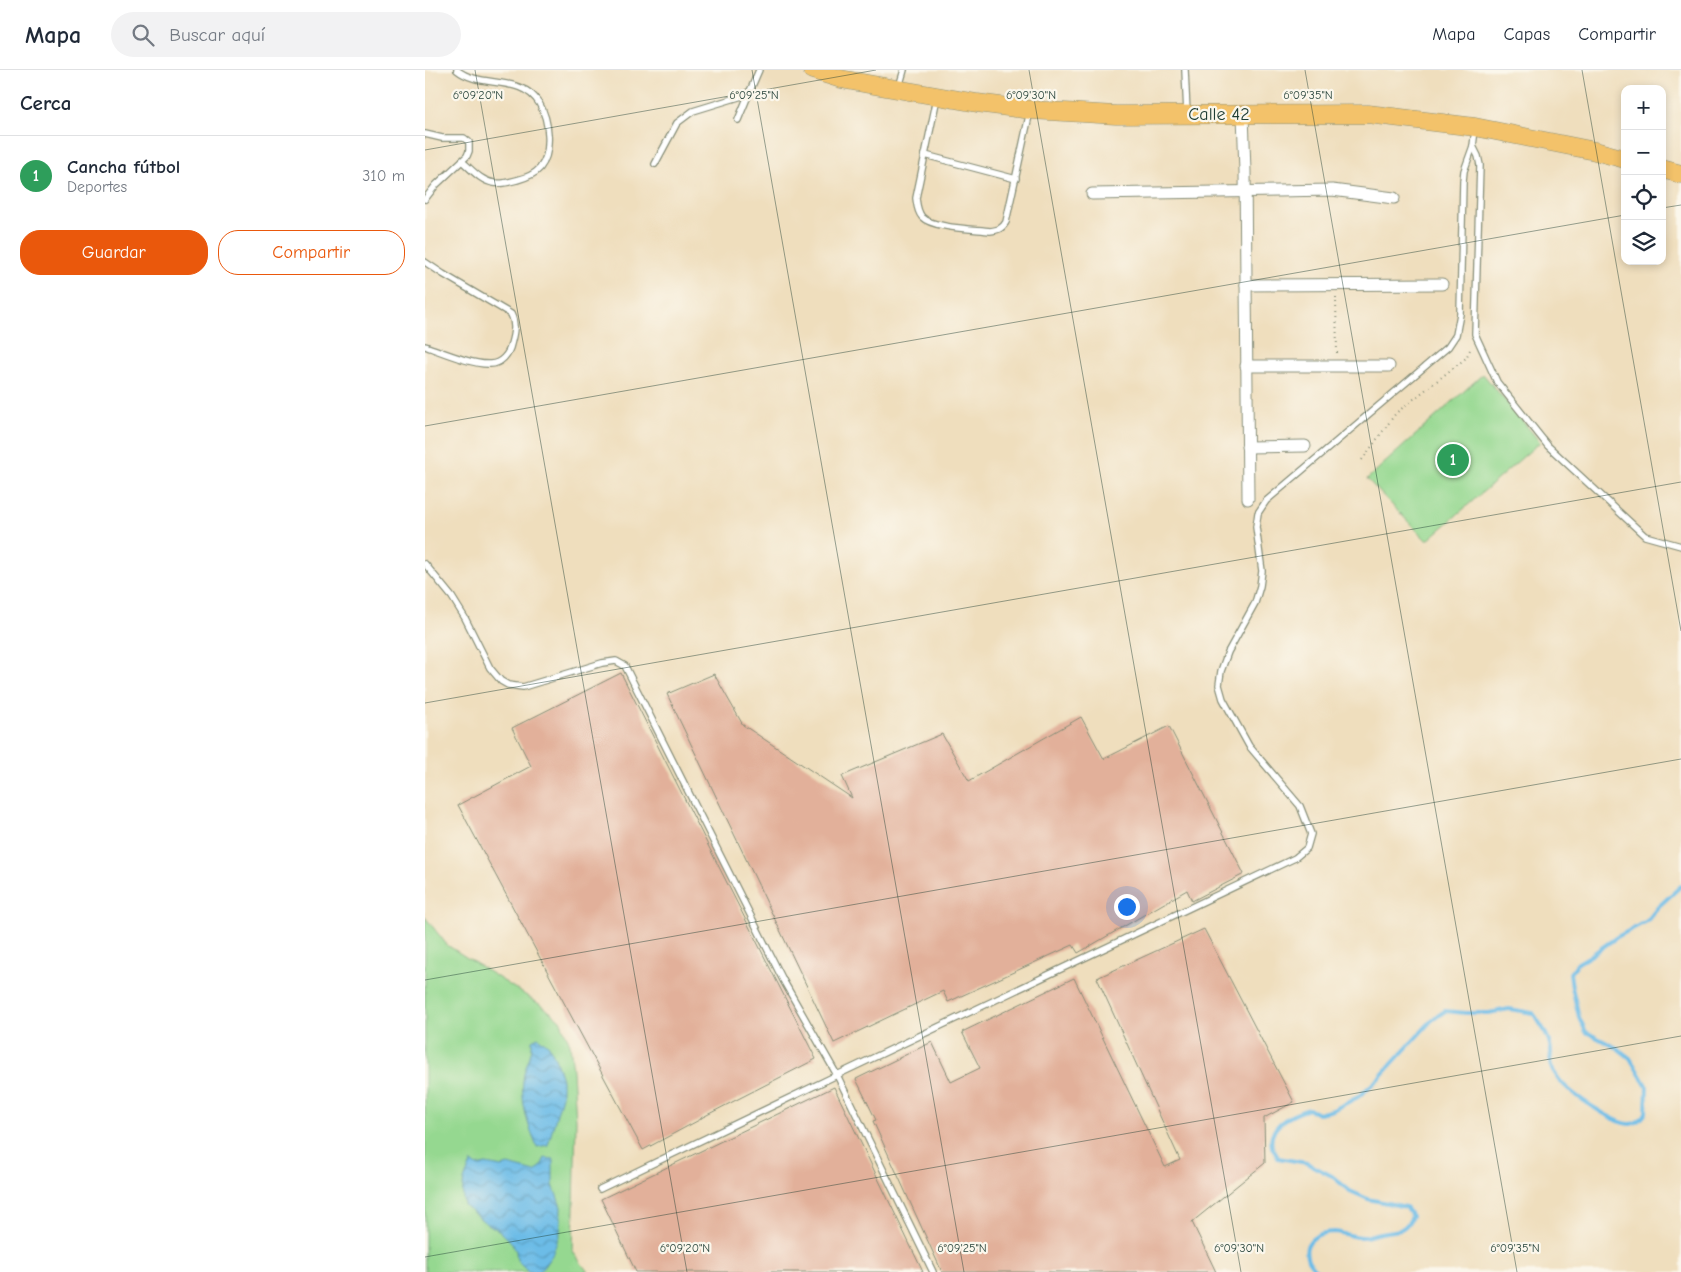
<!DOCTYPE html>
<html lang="es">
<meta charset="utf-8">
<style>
:root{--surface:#fff;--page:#f2f2f3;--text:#1f2937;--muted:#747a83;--line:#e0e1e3;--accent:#ea580c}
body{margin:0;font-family:"Comic Neue",sans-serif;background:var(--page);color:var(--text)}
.controls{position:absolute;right:15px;top:15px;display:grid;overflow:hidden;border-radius:10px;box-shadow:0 2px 8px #0003}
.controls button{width:45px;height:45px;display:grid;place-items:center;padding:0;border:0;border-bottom:1px solid var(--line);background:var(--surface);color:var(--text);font:25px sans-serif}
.you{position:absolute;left:701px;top:836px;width:18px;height:18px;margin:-12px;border:4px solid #fff;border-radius:50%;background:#1a73e8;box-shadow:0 0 0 8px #1a73e833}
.badge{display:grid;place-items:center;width:32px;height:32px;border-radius:50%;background:var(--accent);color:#fff;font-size:16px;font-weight:700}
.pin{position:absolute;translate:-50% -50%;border:2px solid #fff;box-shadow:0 1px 5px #0006}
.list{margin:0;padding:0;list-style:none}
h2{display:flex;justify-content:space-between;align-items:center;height:65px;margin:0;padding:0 20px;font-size:21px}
h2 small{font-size:16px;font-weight:400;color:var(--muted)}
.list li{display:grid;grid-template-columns:32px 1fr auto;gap:15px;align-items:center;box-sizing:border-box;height:80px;padding:0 20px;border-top:1px solid var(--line)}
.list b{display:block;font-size:19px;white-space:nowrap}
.list p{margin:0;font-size:16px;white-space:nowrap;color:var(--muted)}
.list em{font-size:16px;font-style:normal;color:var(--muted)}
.actions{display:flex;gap:10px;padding:15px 20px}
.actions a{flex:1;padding:11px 0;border:1px solid var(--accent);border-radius:20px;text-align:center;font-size:18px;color:var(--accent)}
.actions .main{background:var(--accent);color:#fff}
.icon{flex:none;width:28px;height:28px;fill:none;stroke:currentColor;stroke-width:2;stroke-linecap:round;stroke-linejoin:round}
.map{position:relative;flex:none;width:1256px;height:1202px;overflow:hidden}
header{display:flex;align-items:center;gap:30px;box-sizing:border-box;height:70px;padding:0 25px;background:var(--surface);border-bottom:1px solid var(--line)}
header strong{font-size:24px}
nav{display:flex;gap:28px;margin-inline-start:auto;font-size:18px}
.search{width:350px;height:45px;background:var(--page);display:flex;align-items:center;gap:12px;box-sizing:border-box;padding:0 18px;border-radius:28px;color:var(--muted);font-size:19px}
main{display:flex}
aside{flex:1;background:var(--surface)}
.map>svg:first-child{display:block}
.grass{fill:#95d890;stroke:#5a8a62}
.water{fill:url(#water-waves);stroke:#467c8e}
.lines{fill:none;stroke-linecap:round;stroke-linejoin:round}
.stream{stroke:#6cbce7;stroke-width:4}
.building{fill:#e2b09a}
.lane-casing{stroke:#878e78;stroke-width:8}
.street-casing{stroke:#878e78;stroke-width:13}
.primary-casing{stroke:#878e78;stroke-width:19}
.path{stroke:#878e78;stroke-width:2;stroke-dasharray:1 4;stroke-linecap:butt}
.lane{stroke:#fff;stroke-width:5.5}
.street{stroke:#fff;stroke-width:11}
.primary{stroke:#f3c26a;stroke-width:18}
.ticks{fill:none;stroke:#1f3d34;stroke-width:1;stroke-opacity:0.45}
.labels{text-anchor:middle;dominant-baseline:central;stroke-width:4.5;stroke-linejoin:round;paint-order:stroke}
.street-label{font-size:18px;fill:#1f3d34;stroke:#fbf7ec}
.ticks-label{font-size:12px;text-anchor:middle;fill:#1f3d34;stroke:#fbf7ec;stroke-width:4.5;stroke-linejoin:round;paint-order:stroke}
</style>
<header>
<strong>Mapa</strong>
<div class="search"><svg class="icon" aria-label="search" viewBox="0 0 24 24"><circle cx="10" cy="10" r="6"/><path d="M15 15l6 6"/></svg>Buscar aquí</div>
<nav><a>Mapa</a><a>Capas</a><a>Compartir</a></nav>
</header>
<main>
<aside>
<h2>Cerca<small></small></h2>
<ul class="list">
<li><span class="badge" style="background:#2e9e5b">1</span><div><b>Cancha fútbol</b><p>Deportes</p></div><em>310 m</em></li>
</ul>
<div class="actions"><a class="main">Guardar</a><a>Compartir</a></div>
</aside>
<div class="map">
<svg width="1256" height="1202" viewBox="0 0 1256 1202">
<defs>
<pattern id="water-waves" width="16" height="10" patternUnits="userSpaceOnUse" patternTransform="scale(1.25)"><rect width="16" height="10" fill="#6cbce7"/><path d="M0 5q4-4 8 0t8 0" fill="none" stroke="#589abc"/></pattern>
</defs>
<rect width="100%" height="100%" fill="#fbf7ec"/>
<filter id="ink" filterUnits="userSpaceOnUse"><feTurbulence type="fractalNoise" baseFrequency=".02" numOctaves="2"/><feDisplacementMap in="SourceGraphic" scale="10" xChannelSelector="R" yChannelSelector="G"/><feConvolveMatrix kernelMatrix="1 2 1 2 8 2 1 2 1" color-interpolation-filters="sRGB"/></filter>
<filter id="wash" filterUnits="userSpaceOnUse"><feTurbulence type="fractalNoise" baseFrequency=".0096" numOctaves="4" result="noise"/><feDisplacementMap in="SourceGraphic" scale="20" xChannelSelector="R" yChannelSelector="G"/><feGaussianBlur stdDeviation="1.12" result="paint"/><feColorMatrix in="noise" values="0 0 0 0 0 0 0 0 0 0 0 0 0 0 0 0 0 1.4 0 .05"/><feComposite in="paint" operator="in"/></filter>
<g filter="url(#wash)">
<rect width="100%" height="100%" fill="#efdebd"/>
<!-- grass -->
<g class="grass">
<path d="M1058,304L1115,372L1002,471L942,409Z"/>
<path d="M0,847L22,875L119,937L135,950L145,974L148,1001L151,1050L148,1182L163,1202H0Z"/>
</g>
<!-- water -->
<g class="water">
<path d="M113,967L124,976L131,990L137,1010V1026L123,1075L112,1077C103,1056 94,1028 99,1004C102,992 108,983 107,970Z"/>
<path d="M120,1088L128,1089V1115L136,1137L135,1163L127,1185L115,1202H104L92,1190L91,1181L87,1173L75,1161L58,1151L39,1135C36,1115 38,1110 47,1092L52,1096L61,1094L77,1097L83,1095L110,1102L115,1098Z"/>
</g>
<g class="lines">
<!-- stream -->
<path class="stream" d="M893,1202C889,1198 885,1194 883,1190C876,1171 893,1162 909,1162C920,1163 929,1168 940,1167C945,1166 950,1164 955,1163C970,1160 980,1163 987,1146L981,1137L943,1129L925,1121L907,1106L882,1093L853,1088C852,1084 848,1080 847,1077C842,1055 868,1044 884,1039L893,1044L908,1040L933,1027L954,1008L1007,950L1020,941L1041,943H1064L1084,939L1108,943C1116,955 1125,967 1126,981C1126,987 1124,992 1126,997C1129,1002 1133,1009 1137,1013C1147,1024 1191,1055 1206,1054C1213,1053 1217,1048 1221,1043L1222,1017L1205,988L1192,978L1161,962L1154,947L1147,917L1145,903L1153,893L1165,886L1192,867L1222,851L1233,837L1256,816"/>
</g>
<g id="blocks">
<!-- building -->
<g class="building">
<path d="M196,603L391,989L276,1048V1049L218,1080L33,735L106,696L87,658Z"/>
<path d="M289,604L318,655L427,728L417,706L517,664L544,711L656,647L679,689L744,656L819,804L767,831L762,820L653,883L648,875L523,932L518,921L409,973L242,624Z"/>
<path d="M779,859L869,1032L839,1048L840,1093L767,1152L791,1202H517L448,1051L451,1050L431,1009L507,972L526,1012L555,998L537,962L649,908L740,1097L755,1090L672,908Z"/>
<path d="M409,1017L498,1202H211L176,1129Z"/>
</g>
</g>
</g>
<g filter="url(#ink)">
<use href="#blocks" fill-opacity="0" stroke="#878e78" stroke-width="1"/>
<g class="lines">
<defs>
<g id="lane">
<path d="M32,0C55,19 96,4 114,33C124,49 128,82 115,98C109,105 100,108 92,110C85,112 76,114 69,113C56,111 47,100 38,92"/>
<path d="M760,0L762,43"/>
<path d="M474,17L479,0"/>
<path d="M512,28L491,128C492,135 492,141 497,147C507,158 549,159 565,161C573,160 577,159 581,152L605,41"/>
<path d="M313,50L325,21"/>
<path d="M0,64L17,68H39L44,72V81L42,86L11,115L0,129"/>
<path d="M1048,76L1053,86L1055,95L1050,264L1072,312L1123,376L1220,466L1256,476"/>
<path d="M500,85L591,109"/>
<path d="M230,94L252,53L268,41L317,26L325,21L334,0"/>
<path d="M0,192L18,204L86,244C91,254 89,263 86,274C84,284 76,294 65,294C48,295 17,282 0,276"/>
<path d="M0,494L27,527L40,548L65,598L76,611L83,615L98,617L177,593L191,591L200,596L358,910L412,1005L508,1202"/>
<path d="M175,1119L412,1005L870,788L882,778L886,764L875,736L824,676L798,629L794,615L796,601L803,582L830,533L835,516L837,501L831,457L833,443L841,431L1023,277L1031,265L1035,244L1038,111L1039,101L1048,76L1050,60"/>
</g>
<g id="street">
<path d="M818,44L820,101L823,429"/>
<path d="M667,124L907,120L969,128"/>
<path d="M821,215L1017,214"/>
<path d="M821,296H964"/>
<path d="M822,377L880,376"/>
</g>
<g id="primary">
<path d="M387,0L416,9L443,14L552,33L606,40L691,45L943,44L1050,57L1170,81L1200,89"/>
<path d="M1237,99L1256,104"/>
</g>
</defs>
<!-- lane casing -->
<use href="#lane" class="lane-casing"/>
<!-- street casing -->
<use href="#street" class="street-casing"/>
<!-- primary casing -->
<use href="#primary" class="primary-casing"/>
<!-- path -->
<g class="path">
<path d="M911,227L912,285"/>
<path d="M937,390L971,343L1041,288L1046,278"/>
</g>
<!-- lane -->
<use href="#lane" class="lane"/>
<!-- street -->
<use href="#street" class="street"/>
<!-- primary -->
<use href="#primary" class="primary"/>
</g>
</g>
<!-- ticks -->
<path class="ticks" d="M50,0L262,1202M327,0L539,1202M604,0L816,1202M880,0L1092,1202M1157,0L1256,561M0,80L451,0M1237,138L1256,135M0,356L1200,145M0,633L1256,412M0,910L1256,689M0,1187L1256,966"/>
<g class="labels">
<!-- street labels -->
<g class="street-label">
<text x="794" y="44">Calle 42</text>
</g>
</g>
<g class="ticks-label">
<text x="53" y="29">6°09'20"N</text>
<text x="329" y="29">6°09'25"N</text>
<text x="606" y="29">6°09'30"N</text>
<text x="883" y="29">6°09'35"N</text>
<text x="260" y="1182">6°09'20"N</text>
<text x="537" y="1182">6°09'25"N</text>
<text x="814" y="1182">6°09'30"N</text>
<text x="1090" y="1182">6°09'35"N</text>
</g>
</svg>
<div class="controls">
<button>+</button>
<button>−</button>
<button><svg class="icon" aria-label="locate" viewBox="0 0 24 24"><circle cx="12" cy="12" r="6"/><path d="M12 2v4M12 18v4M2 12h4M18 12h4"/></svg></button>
<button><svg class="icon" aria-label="layers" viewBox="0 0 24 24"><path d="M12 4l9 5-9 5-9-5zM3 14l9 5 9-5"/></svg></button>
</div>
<div class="you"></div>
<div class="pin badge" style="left:1028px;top:390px;background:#2e9e5b">1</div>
</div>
</main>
